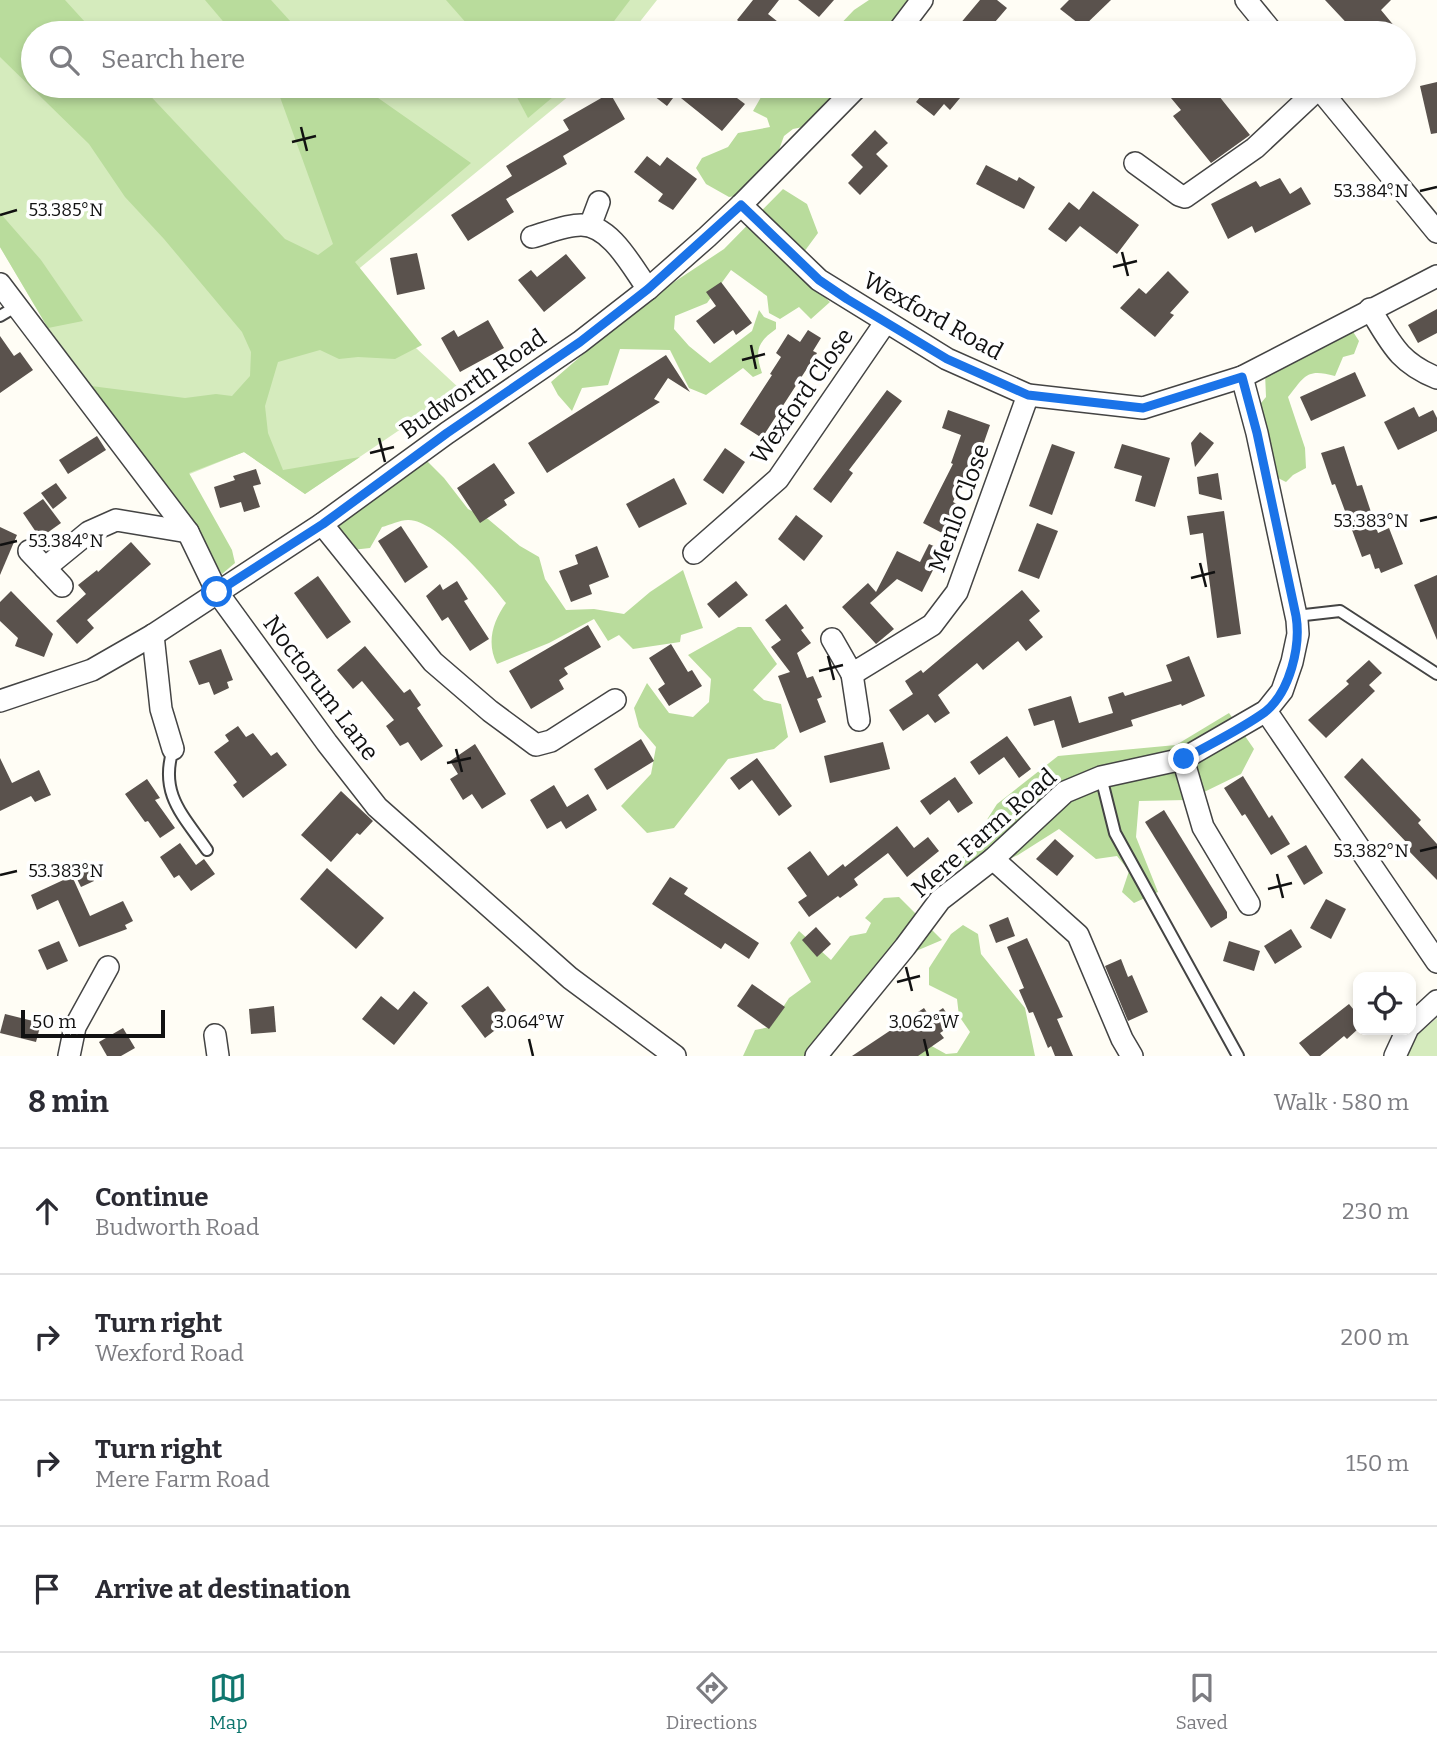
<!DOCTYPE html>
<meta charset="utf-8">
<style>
:root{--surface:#fff;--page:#f2f2f3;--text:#2b2b33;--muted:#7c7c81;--line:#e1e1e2;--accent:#0f766e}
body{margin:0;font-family:Bitter,serif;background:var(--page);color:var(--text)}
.controls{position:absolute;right:21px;bottom:21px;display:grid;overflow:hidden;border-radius:14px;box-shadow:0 4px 10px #0003}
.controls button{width:63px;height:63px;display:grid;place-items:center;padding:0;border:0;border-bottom:2px solid var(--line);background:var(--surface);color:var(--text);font:35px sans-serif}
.scale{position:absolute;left:21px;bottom:18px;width:144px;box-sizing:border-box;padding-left:7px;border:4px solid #111;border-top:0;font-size:19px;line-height:24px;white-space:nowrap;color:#111;-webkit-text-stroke:5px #fff;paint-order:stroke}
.stop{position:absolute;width:21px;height:21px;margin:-16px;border:5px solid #1a73e8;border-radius:50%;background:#fff}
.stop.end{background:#1a73e8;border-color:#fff;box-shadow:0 2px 7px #0008}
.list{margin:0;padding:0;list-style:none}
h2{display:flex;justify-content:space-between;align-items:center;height:91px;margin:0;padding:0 28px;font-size:30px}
h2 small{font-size:23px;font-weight:400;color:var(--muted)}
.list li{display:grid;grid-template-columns:46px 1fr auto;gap:21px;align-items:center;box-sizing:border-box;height:126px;padding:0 28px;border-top:2px solid var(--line)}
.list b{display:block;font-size:26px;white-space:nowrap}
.list p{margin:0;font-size:23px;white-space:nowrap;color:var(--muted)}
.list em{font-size:23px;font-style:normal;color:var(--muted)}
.icon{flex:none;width:38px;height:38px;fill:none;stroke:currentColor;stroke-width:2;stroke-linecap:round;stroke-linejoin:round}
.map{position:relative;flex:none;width:1437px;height:1056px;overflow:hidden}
.search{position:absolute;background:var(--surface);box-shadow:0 4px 10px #0003;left:21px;right:21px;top:21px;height:77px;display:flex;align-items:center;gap:18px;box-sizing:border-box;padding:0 24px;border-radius:38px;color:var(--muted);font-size:26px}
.sheet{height:595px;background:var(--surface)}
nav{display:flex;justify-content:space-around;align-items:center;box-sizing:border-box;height:98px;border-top:2px solid var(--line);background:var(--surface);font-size:19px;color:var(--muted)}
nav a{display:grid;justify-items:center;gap:4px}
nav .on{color:var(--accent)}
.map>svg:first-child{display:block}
.green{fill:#d5ebbd}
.forest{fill:#b9dc9c}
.building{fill:#5a524d}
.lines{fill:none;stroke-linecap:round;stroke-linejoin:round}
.lane-casing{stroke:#444;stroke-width:14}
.street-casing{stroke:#444;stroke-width:24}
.lane{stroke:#fff;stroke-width:10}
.street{stroke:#fff;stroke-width:21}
.route{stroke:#1a73e8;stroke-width:9}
.ticks{fill:none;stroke:#111;stroke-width:2.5}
.labels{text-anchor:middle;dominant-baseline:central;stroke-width:7;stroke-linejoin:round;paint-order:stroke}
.street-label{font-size:24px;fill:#111;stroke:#fff}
.ticks-label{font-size:18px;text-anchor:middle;fill:#111;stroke:#fff;stroke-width:7;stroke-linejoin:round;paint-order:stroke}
</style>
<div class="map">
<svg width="1437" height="1056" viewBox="0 0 1437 1056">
<rect width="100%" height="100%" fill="#fffdf5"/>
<!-- green -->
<g class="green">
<path d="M0,0H657L631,33H33V86H581L344,281L460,389L305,494L244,452L165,484L48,328L0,247Z"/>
<path d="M1437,1018V1056H1407L1418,1034Z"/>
</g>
<!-- forest -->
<g class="forest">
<path d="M0,0H65L95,33H33V86H141L285,239L318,255L333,244L276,86H361L471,163L355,262L422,345L395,359L358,357L339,359L320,350L278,362L265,406L268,433L283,470L360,457L305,494L244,452L189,473L232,550L235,563L222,574L165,484L91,386L185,398L216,394L232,396L250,376L251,352L242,332L164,239L125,197L89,144L0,57Z"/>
<path d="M205,0H271L301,33H233Z"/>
<path d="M446,0H630L605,33H475Z"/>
<path d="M869,0H907L919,4L907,33H832L854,10Z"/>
<path d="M511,86H566L528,118Z"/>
<path d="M772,86H861L823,123L793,129L784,136L775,161L753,193L729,197L706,184L696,168L702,158L728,147L738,133L770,127L767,118L753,111L764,92Z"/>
<path d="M783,189L807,204L818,233L804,252L813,286L830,302L811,319L799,307L780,319L769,313L767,296L731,270L707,303L675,316L674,329L689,346L710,363L752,331L759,310L764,317L776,322V329C756,343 755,352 762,373L753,377L743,368L706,395L689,388L670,350L620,349L608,385L582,388L572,411L558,395L551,382L641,304L724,249Z"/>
<path d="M0,213L41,260L83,321L48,328L0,247Z"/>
<path d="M1350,327L1359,341L1354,354L1343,357L1335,376C1306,368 1305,376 1288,397L1305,448L1306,468L1293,475L1286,482L1276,477L1256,409L1266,397L1265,373Z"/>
<path d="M420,454L444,478L468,509L488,519L520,546L539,557L545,579L566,610L594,609L624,614L650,592L683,570L703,628L681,635L680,642L633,649L619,635L608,641L594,619L549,643L497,664C486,643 493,621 506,603C490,582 436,519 408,520C400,520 390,525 382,527L370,548L352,550L323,530Z"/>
<path d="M738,627H751L777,664L753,690L764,700L781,704L788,737L774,749L728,759L674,828L647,833L621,806L651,774L656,747L639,727L634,708L647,683L669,713L693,717L709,702L711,679L688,655Z"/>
<path d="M1229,713L1254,749L1241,774L1200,794L1186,800L1139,801L1136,837L1158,892L1134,903L1122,892L1129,871L1117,856L1096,859L1059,829L1018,855L976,874L958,865L997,804L1058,756L1176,745Z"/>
<path d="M899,897L942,940L909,954L895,977L855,1018L838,1042L832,1056H743L755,1030L770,1027L789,998L811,982L790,943L799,931L831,960L850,936L866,933L871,923L865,918L884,898Z"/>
<path d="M963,925L978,934L981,954L1025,1008L1035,1056H902L928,1044L946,1054L957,1053L970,1032L959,1016L957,999L929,985V968L951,934Z"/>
</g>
<!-- building -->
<g class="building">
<path d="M753,0H779L768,14L792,33H753L737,20Z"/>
<path d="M798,0H834L819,17Z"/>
<path d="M980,0H997L1007,8L995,22L1009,33H969L959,25Z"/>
<path d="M1069,0H1111L1083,27L1060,9Z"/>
<path d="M1325,0H1391L1381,10L1400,33H1356Z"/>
<path d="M1437,82V133L1431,134L1420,86Z"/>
<path d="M641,86H747L737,98L745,104L722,131L676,94L667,106Z"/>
<path d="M929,86H970L950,110L944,104L934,116L916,102Z"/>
<path d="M1161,86H1211L1250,135L1211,163L1173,116L1181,110Z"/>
<path d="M610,93L625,119L563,156L567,164L506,199L514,212L468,241L451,215L512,176L506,166L569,130L563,120Z"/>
<path d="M875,130L888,143L876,154L888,166L860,195L848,183L863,167L851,155Z"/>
<path d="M647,156L660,166L667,157L697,179L673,210L658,201L663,194L634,172Z"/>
<path d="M986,165L1017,181L1019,177L1035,187L1024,209L976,184Z"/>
<path d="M1280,178L1290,194L1301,187L1311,204L1255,233L1252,226L1228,239L1211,204L1256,181L1260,187Z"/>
<path d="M1093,191L1139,225L1117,254L1080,226L1066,242L1048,229L1069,202L1079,210Z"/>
<path d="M417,253L425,289L397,295L390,258Z"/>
<path d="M566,254L586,278L544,312L518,280L531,270L537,277Z"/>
<path d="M1168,271L1189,292L1170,313L1174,315L1155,337L1120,308L1139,288L1146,294Z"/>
<path d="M721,282L752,323L736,335L733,330L714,344L696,321L716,306L706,292Z"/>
<path d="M1437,309V333L1418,343L1408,325Z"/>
<path d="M488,320L504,348L460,372L441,338L454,330L458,337Z"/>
<path d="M808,330L821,338L813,351L817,353L762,438L740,424L772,375L770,374L781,357L776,353L788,334L800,342Z"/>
<path d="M0,336L14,356L20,352L33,370L0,393Z"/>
<path d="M666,355L690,392L668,378L654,399L660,402L547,473L528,443Z"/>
<path d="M1355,372L1366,396L1311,421L1300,397Z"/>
<path d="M887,390L902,401L849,470L853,473L831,503L813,489Z"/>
<path d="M1414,407L1419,417L1433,410L1437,418V431L1398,450L1384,422Z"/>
<path d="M948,410L990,425L983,445L978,443L953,502L959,505L944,534L923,523L953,464L951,463L961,435L942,428Z"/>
<path d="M1200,432L1214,443L1195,467L1191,443Z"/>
<path d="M97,436L106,450L68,474L59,460Z"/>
<path d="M1052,444L1075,452L1052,515L1029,506Z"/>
<path d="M1122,444L1170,458L1155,507L1135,501L1142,476L1114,468Z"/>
<path d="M1344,446L1357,486L1362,485L1378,533L1389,528L1403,564L1381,573L1379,568L1375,569L1370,554L1362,557L1335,484L1332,485L1321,453Z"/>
<path d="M725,448L745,462L723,494L703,480Z"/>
<path d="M494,463L515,493L504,500L507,505L480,523L457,488Z"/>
<path d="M256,469L261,484L253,486L260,507L244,512L241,502L220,508L214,487L235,480L233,476Z"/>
<path d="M1218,473L1222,500L1199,494L1197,477Z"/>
<path d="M674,478L687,504L639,528L626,504Z"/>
<path d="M56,483L67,498L53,509L41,493Z"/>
<path d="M43,499L61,523L40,538L23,513Z"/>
<path d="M1224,511L1241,634L1217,638L1203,533L1190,535L1187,516Z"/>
<path d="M796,515L823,536L804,561L778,539Z"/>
<path d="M1037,523L1058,531L1039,579L1018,571Z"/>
<path d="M401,526L428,567L405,583L378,541Z"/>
<path d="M0,527L17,535L0,575Z"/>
<path d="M131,542L151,564L87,620L94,628L77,644L56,621L86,594L78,585L97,570L98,572Z"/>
<path d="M929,544L943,550L922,592L897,579L870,603L894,629L876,644L842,607L868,583L876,592L897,551L920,562Z"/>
<path d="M597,546L609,577L589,585L592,594L571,602L559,571L578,564L575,555Z"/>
<path d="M1437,575V640L1414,585Z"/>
<path d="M318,576L351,622L327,639L294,593Z"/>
<path d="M457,581L468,599L464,601L489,639L470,651L448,617L442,621L426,596L440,584L443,590Z"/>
<path d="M736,581L748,595L719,618L707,604Z"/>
<path d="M1022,590L1040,611L1029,620L1043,637L1026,651L1018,641L983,670L977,663L938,695L950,713L935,723L928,714L903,731L889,710L913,694L905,681L921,670L923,673Z"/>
<path d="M11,591L53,634L44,657L15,646L18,638L0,621V602Z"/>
<path d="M786,604L804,628L801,630L811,643L797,653L807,678L813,676L822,697L817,699L826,722L800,733L778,676L790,672L771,647L781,640L765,620Z"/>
<path d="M588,625L601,647L564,668L568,674L559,680L564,689L531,709L509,671Z"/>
<path d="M671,644L688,672L692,670L702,686L669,706L658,689L665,684L649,658Z"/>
<path d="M365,646L404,693L410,689L421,705L417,708L443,746L421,761L408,742L400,746L386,726L394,720L362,681L353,689L337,670Z"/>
<path d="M221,649L233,680L227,682L229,688L214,695L209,682L199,685L189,661Z"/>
<path d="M1189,656L1205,696L1182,706L1181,704L1131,720L1133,726L1062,748L1054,720L1034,726L1028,709L1071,696L1079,723L1113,713L1108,697L1123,692L1125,696L1172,681L1166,665Z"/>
<path d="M1369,660L1382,673L1369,685L1375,691L1326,738L1308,720L1349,684L1346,681Z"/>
<path d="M238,726L246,737L253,733L271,756L277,752L287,765L243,798L233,785L237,782L214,752L229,741L225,735Z"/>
<path d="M1007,736L1031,769L1019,778L1004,757L979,775L970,762Z"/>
<path d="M641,739L654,761L607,790L594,769Z"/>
<path d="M883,742L890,769L830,783L824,756Z"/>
<path d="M475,744L506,794L482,809L472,794L463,800L450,779L458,774L450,761Z"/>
<path d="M0,758L12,783L39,770L51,795L35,802L31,796L0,811Z"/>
<path d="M757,758L792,806L779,816L752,780L739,790L730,778Z"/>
<path d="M1362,758L1421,820L1418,823L1437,844V880L1406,848L1409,845L1344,777Z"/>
<path d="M1243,776L1269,818L1272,815L1290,844L1271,855L1245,814L1242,816L1224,788Z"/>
<path d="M955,777L973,803L958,813L949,800L930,815L920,801Z"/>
<path d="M147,779L160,798L155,800L175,828L160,838L148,821L145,822L125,794Z"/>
<path d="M554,785L567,807L588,794L597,810L566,829L561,821L547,829L530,800Z"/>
<path d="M341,791L373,821L360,835L357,833L331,862L301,835Z"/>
<path d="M1164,810L1227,912V918L1211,928L1145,822Z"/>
<path d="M897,826L914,848L928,837L939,851L907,877L888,853L854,879L858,885L840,898L838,896L809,917L798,902L807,896L787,868L810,851L828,876L843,864L845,867Z"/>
<path d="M1055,839L1074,856L1057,876L1036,859Z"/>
<path d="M180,843L196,865L204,859L215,874L191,891L179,875L174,878L160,857Z"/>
<path d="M1306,845L1323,873L1304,885L1287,856Z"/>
<path d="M88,867L94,881L81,887L74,873Z"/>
<path d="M327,868L384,918L356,949L300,899Z"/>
<path d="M72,876L90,916L123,901L133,921L125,925L127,929L79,947L58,900L37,910L31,895Z"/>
<path d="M670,877L688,888L684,894L759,943L749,959L725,943L721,949L652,904Z"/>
<path d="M1326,899L1346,909L1331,939L1310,928Z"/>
<path d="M1008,917L1015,936L996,943L989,925Z"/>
<path d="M816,927L831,944L817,957L802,940Z"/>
<path d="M1291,929L1302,947L1275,964L1264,946Z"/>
<path d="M1027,938L1063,1017L1057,1019L1073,1056H1055L1051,1046L1048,1048L1033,1012L1029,1013L1019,990L1024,988L1007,947Z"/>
<path d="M59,941L68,961L47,970L38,950Z"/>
<path d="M1229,941L1260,951L1254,971L1223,961Z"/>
<path d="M1121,959L1128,977L1132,975L1148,1012L1128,1021L1105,966Z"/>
<path d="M752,984L785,1007L769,1029L737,1006Z"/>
<path d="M488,986L506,1010L497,1017L503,1024L485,1038L461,1006Z"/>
<path d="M414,991L428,1003L394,1045L362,1019L381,996L398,1010Z"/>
<path d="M1349,1004L1358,1015V1029L1347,1039L1344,1036L1320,1056H1310L1299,1043Z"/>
<path d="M274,1006L276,1032L251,1034L249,1009Z"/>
<path d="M924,1008L930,1017L943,1008L954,1024L940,1033L944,1038L918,1056H852Z"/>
<path d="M5,1014L41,1023L36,1042L0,1033Z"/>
<path d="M123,1028L135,1048L121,1056H107L99,1042Z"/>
</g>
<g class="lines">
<defs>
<g id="lane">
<path d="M0,316L17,306"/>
<path d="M1296,616L1340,611L1437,674"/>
<path d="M173,749C159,794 183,815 207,850"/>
<path d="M1101,777L1115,833L1238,1056"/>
</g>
<g id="street">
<path d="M1246,0L1273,33"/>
<path d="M897,33L922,0"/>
<path d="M1317,86L1437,232"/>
<path d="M1135,163L1179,195L1185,197L1255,148L1319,88"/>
<path d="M741,205L819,280L947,359L1028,395L1143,408L1242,377L1437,276"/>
<path d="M590,226L599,202"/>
<path d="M532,237C547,233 565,225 581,225C611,225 632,267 648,289"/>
<path d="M0,284L188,532L217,592L327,743L377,807L570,978L675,1056"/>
<path d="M1370,309C1391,343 1398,362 1437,378"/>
<path d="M322,524L433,662L490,711L536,745L551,741L615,700"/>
<path d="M29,551L62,586"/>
<path d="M694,553L778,479L885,323"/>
<path d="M45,568L89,532L116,520L188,532"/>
<path d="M153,635L161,709L173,749"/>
<path d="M832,639L852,674L932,625L957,592L1028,395"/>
<path d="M852,674L859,720"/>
<path d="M0,701L92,670L153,635L322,524L447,433L580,342L648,289L707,237L741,205L858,86"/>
<path d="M1266,711L1437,962"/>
<path d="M1183,759L1203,827L1249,904"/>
<path d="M993,859L1078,935L1122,1039L1132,1056"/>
<path d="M1411,1025L1437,1001"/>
<path d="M215,1035L218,1056"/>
<path d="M69,1056L75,1027L108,967"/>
<path d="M816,1056L905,947L940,900L993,859L1065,792L1101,777L1183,759L1266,711L1282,691L1292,662L1298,634L1297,620L1257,433L1242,377"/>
<path d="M1395,1056L1407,1030"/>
</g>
</defs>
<!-- lane casing -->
<use href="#lane" class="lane-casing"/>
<!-- street casing -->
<use href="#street" class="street-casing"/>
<!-- lane -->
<use href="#lane" class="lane"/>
<!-- street -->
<use href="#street" class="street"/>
</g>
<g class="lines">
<!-- route -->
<path class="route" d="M217,592L323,524L447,433L580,342L648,289L741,205L819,280L847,299L947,359L1028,395L1143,408L1242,377L1257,433L1296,616C1301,646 1290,692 1265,712C1240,730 1210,744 1184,759"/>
</g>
<!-- ticks -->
<path class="ticks" d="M301,127L307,151M292,142L316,136M1420,191L1437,187M0,215L17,210M1122,252L1128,276M1113,267L1137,261M751,345L756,369M742,360L765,354M379,438L385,462M370,453L394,447M1420,521L1437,517M0,545L17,541M1200,563L1206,587M1191,578L1215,572M828,656L834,680M819,671L843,665M456,749L462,772M447,763L471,758M1420,851L1437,847M1277,874L1283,898M0,875L17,871M1268,889L1292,883M906,967L912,991M897,982L920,976M529,1039L533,1056M924,1039L928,1056"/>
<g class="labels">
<!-- street labels -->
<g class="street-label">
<text transform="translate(933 316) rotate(29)">Wexford Road</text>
<text transform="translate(473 384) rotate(-35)">Budworth Road</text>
<text transform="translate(802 396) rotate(-55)">Wexford Close</text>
<text transform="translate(959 508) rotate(-70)">Menlo Close</text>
<text transform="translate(321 688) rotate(53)">Noctorum Lane</text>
<text transform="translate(984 833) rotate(-41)">Mere Farm Road</text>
</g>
</g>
<g class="ticks-label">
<text x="1371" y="197">53.384°N</text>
<text x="66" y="216">53.385°N</text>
<text x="1371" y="527">53.383°N</text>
<text x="66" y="547">53.384°N</text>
<text x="1371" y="857">53.382°N</text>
<text x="66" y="877">53.383°N</text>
<text x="529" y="1028">3.064°W</text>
<text x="924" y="1028">3.062°W</text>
</g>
</svg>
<div class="controls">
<button><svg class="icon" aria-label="locate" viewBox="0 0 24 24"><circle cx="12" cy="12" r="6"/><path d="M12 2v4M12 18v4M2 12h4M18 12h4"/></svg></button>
</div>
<div class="scale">50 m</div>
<div class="stop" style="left:217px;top:592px"></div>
<div class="stop end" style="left:1184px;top:759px"></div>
<div class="search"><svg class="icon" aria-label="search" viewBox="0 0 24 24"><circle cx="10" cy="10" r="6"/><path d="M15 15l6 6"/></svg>Search here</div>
</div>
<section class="sheet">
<h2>8 min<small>Walk · 580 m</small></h2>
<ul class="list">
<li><svg class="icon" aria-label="ahead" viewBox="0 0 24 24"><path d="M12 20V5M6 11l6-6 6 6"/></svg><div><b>Continue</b><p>Budworth Road</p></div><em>230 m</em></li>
<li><svg class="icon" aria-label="right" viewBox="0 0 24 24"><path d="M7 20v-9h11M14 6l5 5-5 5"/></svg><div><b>Turn right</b><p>Wexford Road</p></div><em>200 m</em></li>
<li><svg class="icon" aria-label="right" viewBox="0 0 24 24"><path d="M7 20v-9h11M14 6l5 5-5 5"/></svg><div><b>Turn right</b><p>Mere Farm Road</p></div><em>150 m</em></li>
<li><svg class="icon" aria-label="arrive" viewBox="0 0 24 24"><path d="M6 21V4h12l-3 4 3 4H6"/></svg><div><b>Arrive at destination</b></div></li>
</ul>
</section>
<nav>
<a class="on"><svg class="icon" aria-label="map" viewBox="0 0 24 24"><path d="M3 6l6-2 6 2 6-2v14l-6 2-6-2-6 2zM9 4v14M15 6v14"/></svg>Map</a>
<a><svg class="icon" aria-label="directions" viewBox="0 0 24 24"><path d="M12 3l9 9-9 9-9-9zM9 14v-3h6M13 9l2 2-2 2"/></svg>Directions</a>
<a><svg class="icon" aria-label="saved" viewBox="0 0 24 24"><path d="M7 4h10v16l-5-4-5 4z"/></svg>Saved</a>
</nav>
